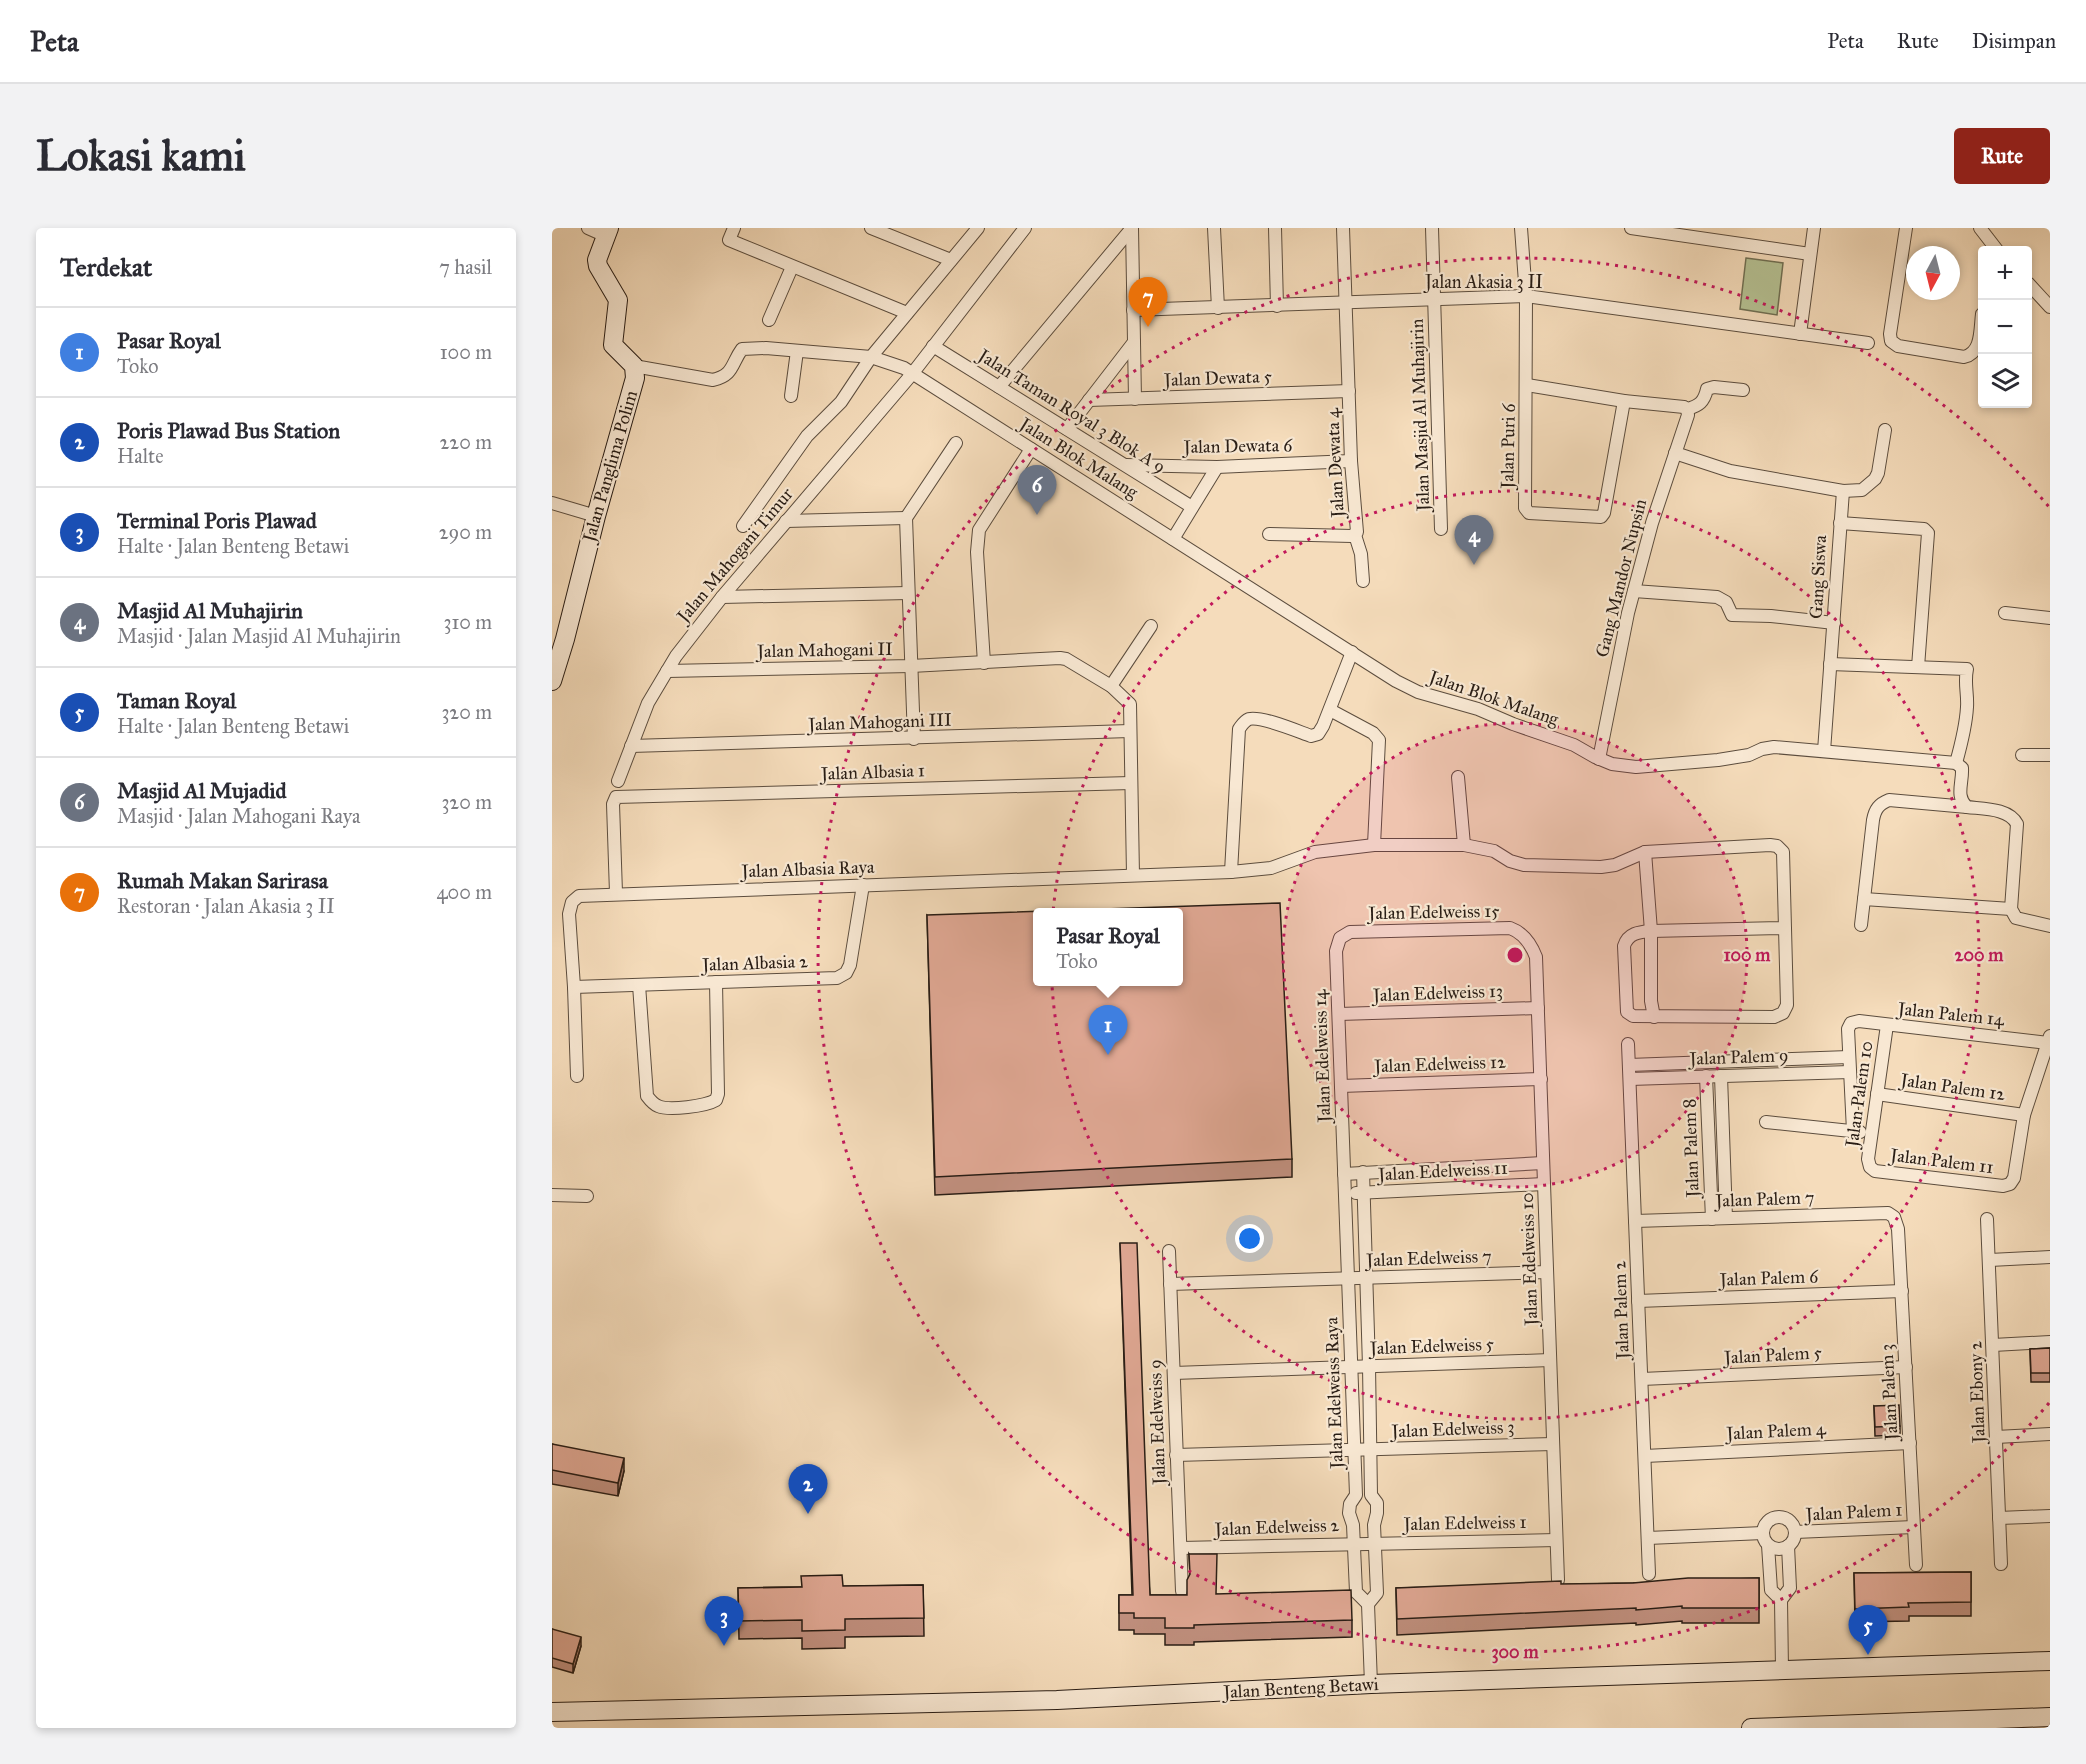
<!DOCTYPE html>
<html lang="id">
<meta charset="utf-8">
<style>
:root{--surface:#fff;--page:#f2f2f3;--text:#2b2b33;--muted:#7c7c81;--line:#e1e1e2;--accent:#8f2418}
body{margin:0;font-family:"IM FELL Great Primer",serif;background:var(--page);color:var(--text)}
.controls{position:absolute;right:18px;top:18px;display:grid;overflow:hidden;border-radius:6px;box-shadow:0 3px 9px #0003}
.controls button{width:54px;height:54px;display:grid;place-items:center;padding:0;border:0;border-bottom:2px solid var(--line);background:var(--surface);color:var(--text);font:30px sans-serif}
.compass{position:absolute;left:1354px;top:18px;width:54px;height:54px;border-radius:50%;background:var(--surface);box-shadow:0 3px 9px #0003;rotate:187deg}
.you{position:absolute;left:698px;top:1011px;width:21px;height:21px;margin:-15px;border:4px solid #fff;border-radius:50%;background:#1a73e8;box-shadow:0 0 0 9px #1a73e833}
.badge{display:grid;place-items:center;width:39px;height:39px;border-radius:50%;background:var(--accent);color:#fff;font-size:20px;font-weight:700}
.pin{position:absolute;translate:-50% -50px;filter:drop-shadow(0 2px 3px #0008)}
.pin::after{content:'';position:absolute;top:32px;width:21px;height:18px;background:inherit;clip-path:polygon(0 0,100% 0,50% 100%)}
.popup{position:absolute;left:481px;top:680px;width:150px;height:78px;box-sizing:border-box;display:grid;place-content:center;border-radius:6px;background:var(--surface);filter:drop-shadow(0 2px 4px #0005);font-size:20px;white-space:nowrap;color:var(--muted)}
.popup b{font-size:22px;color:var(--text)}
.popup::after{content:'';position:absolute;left:50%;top:100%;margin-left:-12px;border:12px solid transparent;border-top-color:var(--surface)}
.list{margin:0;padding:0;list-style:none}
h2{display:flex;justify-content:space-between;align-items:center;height:78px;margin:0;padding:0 24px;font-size:26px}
h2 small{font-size:20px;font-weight:400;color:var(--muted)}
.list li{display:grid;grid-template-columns:39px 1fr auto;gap:18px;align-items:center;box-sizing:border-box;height:90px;padding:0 24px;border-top:2px solid var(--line)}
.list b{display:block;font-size:22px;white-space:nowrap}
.list p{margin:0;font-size:20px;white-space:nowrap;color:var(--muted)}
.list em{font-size:20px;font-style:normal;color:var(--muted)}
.icon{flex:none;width:33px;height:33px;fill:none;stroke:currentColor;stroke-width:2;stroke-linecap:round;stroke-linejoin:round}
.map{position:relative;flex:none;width:1498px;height:1500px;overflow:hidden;border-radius:6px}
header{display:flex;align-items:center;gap:36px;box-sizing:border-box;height:84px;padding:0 30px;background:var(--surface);border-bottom:2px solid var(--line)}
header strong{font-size:28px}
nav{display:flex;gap:33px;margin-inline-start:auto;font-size:21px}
.intro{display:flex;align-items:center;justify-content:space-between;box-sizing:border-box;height:144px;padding:0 36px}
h1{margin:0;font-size:42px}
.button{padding:15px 27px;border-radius:6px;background:var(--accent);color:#fff;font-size:21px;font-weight:700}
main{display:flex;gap:36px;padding:0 36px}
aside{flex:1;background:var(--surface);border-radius:6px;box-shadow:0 3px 9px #0003}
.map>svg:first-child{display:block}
.green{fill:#b6c294;stroke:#707054;stroke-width:1.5}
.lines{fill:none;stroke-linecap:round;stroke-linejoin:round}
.street-casing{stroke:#5c4d3e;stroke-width:14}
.secondary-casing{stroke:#291d15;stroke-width:20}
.street{stroke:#f8e8d3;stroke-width:12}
.secondary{stroke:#f8e8d3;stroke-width:18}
.wall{fill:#c1907f;stroke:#291d15;stroke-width:1.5}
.shaded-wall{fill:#9d7668;stroke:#291d15;stroke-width:1.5}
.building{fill:#e0a894;stroke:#291d15;stroke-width:1.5;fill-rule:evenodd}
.ring{fill:none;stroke:#c2185b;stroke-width:3;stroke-dasharray:3 6}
.labels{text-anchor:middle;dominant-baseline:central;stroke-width:4.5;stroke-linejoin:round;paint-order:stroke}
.street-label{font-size:18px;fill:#291d15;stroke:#f8e8d3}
.centre{fill:#c2185b;stroke:#f8e8d3;stroke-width:3}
.ring-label{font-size:18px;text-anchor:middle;font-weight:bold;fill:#c2185b;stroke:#f8e8d3;stroke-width:4.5;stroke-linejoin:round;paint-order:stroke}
</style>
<header>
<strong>Peta</strong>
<nav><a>Peta</a><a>Rute</a><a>Disimpan</a></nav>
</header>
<div class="intro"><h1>Lokasi kami</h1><a class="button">Rute</a></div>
<main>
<aside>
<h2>Terdekat<small>7 hasil</small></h2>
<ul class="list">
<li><span class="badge" style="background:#3f7fe0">1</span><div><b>Pasar Royal</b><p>Toko</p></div><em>100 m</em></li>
<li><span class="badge" style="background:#1a4fb4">2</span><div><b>Poris Plawad Bus Station</b><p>Halte</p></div><em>220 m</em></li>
<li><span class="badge" style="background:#1a4fb4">3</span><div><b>Terminal Poris Plawad</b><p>Halte · Jalan Benteng Betawi</p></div><em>290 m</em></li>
<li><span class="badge" style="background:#6b7280">4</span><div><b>Masjid Al Muhajirin</b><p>Masjid · Jalan Masjid Al Muhajirin</p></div><em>310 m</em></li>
<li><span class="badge" style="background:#1a4fb4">5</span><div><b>Taman Royal</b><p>Halte · Jalan Benteng Betawi</p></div><em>320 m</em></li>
<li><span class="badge" style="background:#6b7280">6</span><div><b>Masjid Al Mujadid</b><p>Masjid · Jalan Mahogani Raya</p></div><em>320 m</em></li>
<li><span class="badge" style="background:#e8710a">7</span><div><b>Rumah Makan Sarirasa</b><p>Restoran · Jalan Akasia 3 II</p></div><em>400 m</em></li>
</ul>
</aside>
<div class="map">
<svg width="1498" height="1500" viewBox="0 0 1498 1500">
<rect width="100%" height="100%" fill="#f5dcbb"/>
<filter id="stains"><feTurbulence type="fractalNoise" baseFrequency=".00333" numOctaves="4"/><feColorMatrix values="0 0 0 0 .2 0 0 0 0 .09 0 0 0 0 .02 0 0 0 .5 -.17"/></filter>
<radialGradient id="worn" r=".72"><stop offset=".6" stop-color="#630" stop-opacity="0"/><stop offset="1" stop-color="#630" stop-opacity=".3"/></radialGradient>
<!-- green -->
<path class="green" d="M1194,30L1231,35L1225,87L1188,81Z"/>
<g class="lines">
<defs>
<g id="street">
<path d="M36,0L54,8"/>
<path d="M182,0L177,12L355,85"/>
<path d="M319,0L399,32"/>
<path d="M580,0L583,171"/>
<path d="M662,0L666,80"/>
<path d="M723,0L725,78"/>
<path d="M880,0L889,301"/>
<path d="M969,0L974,68L973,280L977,285L1049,289L1052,285L1072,173"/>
<path d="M1079,0L1258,26"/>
<path d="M1354,0L1338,106L1339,113L1346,118L1412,129C1430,125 1428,102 1430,86"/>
<path d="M1428,0L1445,22"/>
<path d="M1476,55L1498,79"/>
<path d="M581,82L974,68L1316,115"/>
<path d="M217,92L240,39"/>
<path d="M1248,106L1262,0"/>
<path d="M381,118L640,279"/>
<path d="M82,138L161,152C182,147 179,136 190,121L214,120L319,129L352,140L844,453L866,464L926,481L961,496L1022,517L1043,529L1060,536L1084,539L1166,532L1197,527L1210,521L1222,519L1404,535L1410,540C1411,555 1403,568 1415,579C1431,581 1457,580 1465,596L1459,681L1464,690L1498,698"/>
<path d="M975,157L1072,173L1132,179L1135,181C1147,178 1152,174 1155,161L1162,159L1191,162"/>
<path d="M447,159L580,0"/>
<path d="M239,168L245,123"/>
<path d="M537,172L797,163"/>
<path d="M515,201L582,114"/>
<path d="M1123,225L1178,243L1291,263L1310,262L1323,251L1326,245L1333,202"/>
<path d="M574,237L665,239L799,233"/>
<path d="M0,275L44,288"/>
<path d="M234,293L354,290"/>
<path d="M1288,295L1372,301L1376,305L1366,439"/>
<path d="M191,298L255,208L289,174L319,129L426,0"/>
<path d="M717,306L800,308L805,304L799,233L791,0"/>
<path d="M803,307L809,326L811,353"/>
<path d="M621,311L665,239"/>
<path d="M1082,363L1165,369L1174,374L1180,387L1219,388L1282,395"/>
<path d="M170,369L356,365"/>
<path d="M1453,385L1498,390"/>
<path d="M432,435L425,324L427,302L479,221"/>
<path d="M1278,436L1415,441C1412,455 1416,466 1415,479C1414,498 1409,517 1404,535"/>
<path d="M115,443L359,438L508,430L514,431L559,458L578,476L581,647"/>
<path d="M559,458L599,398"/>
<path d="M778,482L821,505L827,512L822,617"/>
<path d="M362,511L354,290L404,215"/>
<path d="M79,518L578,503"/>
<path d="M1272,523L1291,263"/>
<path d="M1470,527H1498"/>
<path d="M1047,531L1076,385L1100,295L1136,187L1135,181"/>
<path d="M906,549L912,617"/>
<path d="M66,553L96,475L124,428L170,369L360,146L473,0"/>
<path d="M1093,624L1099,703V773L1102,789"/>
<path d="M679,644L687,501C690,497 692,493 697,491C710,488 745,503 759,508L766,506L771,498L800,424"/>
<path d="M64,665L61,576L64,569L579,555"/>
<path d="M1312,671L1321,592C1323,581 1327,576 1337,572L1415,579"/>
<path d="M1309,697L1312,671L1459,681"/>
<path d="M87,757L95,868C98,872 101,876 106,878C117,883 154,878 164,872L166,866L164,754"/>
<path d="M22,759L285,750L294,745L298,737L311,657"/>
<path d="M787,786L986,780"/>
<path d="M1335,797L1316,931L1318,939L1323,943L1451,958L1458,956L1462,950L1472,887L1498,808"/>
<path d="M1076,816L1097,1346"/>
<path d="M1077,837L1297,829"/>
<path d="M25,848L22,759L17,686L20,674L27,668L679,644L719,640L763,624L822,617H912L942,623L958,633L972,637L1049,639L1063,637L1093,624L1218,617L1225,618L1231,624L1235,777L1231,785L1222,789L1081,788L1075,784L1072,718C1076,705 1087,704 1099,703L1233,700"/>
<path d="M1154,848L1160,991"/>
<path d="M1169,848L1174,990"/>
<path d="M1078,851L1298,844"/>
<path d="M789,858L989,851"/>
<path d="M1325,866L1472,887"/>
<path d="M1214,894L1308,904"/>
<path d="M1301,903L1296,801L1299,795L1307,793L1496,815"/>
<path d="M811,944L817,1138L819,1267L825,1275V1285L822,1297L825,1365L816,1376L819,1456"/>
<path d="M792,946L991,935"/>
<path d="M804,965L992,956"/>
<path d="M0,967L35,968"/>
<path d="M1435,991L1449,1336"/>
<path d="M1083,993L1336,985L1342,989L1346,1001L1364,1337"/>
<path d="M617,1023L630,1363"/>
<path d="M1438,1032L1498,1029"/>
<path d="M618,1056L995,1044"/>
<path d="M1086,1073L1350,1063"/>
<path d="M1441,1117L1498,1114"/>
<path d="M622,1145L998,1132"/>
<path d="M1090,1151L1354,1139"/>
<path d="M1444,1209L1498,1206"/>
<path d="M624,1227L1001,1216"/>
<path d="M1093,1228L1358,1215"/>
<circle cx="1227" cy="1305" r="16"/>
<path d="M1447,1290L1498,1288"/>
<path d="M1243,1304L1362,1299"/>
<path d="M1096,1310L1211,1305"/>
<path d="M1216,1317L1219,1362L1229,1372"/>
<path d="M629,1320L1004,1312"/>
<path d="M816,1376L804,1364L801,1297L797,1285L798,1276L804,1267L784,723L788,710L798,704L958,700C972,705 979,716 984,729L1006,1352"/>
<path d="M1230,1442L1229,1372L1238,1360L1236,1318"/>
</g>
<g id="secondary">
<path d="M0,453L13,411L44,288L83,150L82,138L61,117L66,72L46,38L45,32L57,0"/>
<path d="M0,1484L505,1472L819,1456L1498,1433"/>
<path d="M1199,1500L1498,1489"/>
</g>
</defs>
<!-- street casing -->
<use href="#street" class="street-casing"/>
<!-- secondary casing -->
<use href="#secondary" class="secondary-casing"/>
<!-- street -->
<use href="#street" class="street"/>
<!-- secondary -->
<use href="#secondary" class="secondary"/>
</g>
<!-- wall -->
<g class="wall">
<path d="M375,687L740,931V949L383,967Z"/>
<path d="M568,1015L598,1367H635L638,1347L637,1326L664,1366L800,1392V1409L642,1414V1417H613V1406H582V1402H567V1367H580Z"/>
<path d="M1498,1120V1154H1479L1478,1121Z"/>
<path d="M1322,1178L1348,1198V1207L1323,1208Z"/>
<path d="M0,1216L72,1243L66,1268L0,1256Z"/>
<path d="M1419,1344V1388H1357V1393L1303,1394L1302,1345Z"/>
<path d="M1207,1350V1395H1130V1393L1084,1397V1395L845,1407L844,1360L1081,1355Z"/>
<path d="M371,1357L372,1408L293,1409V1420L250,1421V1410L187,1411L186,1360Z"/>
<path d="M0,1401L29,1418L21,1445L0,1439Z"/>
</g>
<!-- shaded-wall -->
<g class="shaded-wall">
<path d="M72,1230V1243L66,1268V1255Z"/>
<path d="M29,1409V1418L21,1445V1436Z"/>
</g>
<!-- building -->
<g class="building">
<path d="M728,675L740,931L383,949L375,687ZM486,684H627V753H486Z"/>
<path d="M568,1015H585L598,1367H635V1352L638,1346L637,1326H665L664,1366L799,1362L800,1392L642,1397V1400H613V1390H582V1385H567V1367H581Z"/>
<path d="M1498,1120V1145H1479L1478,1121Z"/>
<path d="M1347,1177L1348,1198L1323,1199L1322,1178Z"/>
<path d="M0,1216L72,1230L66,1255L0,1242Z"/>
<path d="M1419,1344V1374L1356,1375L1357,1379L1303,1381L1302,1345Z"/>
<path d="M290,1347L291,1358L371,1357L372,1390L293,1391V1402L250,1403V1392L187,1393L186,1360L250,1359L249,1348Z"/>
<path d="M1136,1350H1207V1380H1130V1378L1084,1382V1380L845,1391L844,1360L1009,1353V1356L1081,1355Z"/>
<path d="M0,1401L29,1409L21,1436L0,1430Z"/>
</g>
<!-- distance rings -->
<circle cx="963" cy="727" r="232" fill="#c2185b" fill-opacity=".12"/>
<g class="ring">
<circle cx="963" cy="727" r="232"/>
<circle cx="963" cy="727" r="464"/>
<path d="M1497 1175A697 697 0 1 1 1497 279"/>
</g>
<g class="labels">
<!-- street labels -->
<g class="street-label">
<text x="932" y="54">Jalan Akasia 3 II</text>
<text transform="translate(666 150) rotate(-2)">Jalan Dewata 5</text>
<text transform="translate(520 183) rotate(32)">Jalan Taman Royal 3 Blok A 9</text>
<text transform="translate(868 187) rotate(-92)">Jalan Masjid Al Muhajirin</text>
<text transform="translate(686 218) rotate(-1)">Jalan Dewata 6</text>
<text transform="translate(956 218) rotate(-89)">Jalan Puri 6</text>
<text transform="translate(527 230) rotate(32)">Jalan Blok Malang</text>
<text transform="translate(783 235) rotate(-93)">Jalan Dewata 4</text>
<text transform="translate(58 238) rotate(-74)">Jalan Panglima Polim</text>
<text transform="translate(183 327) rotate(-50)">Jalan Mahogani Timur</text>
<text transform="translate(1266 349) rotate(-87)">Gang Siswa</text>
<text transform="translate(1069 350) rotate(-76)">Gang Mandor Nupsin</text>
<text transform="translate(273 422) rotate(-1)">Jalan Mahogani II</text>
<text transform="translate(942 470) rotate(19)">Jalan Blok Malang</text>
<text transform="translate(328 494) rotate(-2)">Jalan Mahogani III</text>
<text transform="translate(321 544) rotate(-2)">Jalan Albasia 1</text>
<text transform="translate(256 641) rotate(-2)">Jalan Albasia Raya</text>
<text transform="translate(882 684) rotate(-1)">Jalan Edelweiss 15</text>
<text transform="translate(203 735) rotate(-2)">Jalan Albasia 2</text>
<text transform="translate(886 765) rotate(-2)">Jalan Edelweiss 13</text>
<text transform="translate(1399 786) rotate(6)">Jalan Palem 14</text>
<text transform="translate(770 828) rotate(-92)">Jalan Edelweiss 14</text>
<text transform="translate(1187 829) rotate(-2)">Jalan Palem 9</text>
<text transform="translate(888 836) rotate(-2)">Jalan Edelweiss 12</text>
<text transform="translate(1401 859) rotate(8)">Jalan Palem 12</text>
<text transform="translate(1307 866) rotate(-82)">Jalan Palem 10</text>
<text transform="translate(1139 920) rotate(-92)">Jalan Palem 8</text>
<text transform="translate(1390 933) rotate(7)">Jalan Palem 11</text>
<text transform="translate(891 943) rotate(-3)">Jalan Edelweiss 11</text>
<text transform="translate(1213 971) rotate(-2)">Jalan Palem 7</text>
<text transform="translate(877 1030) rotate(-2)">Jalan Edelweiss 7</text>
<text transform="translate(977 1031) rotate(-92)">Jalan Edelweiss 10</text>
<text transform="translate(1217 1050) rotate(-2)">Jalan Palem 6</text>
<text transform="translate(1069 1082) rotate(-92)">Jalan Palem 2</text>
<text transform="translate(880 1118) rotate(-2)">Jalan Edelweiss 5</text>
<text transform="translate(1221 1127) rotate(-3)">Jalan Palem 5</text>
<text transform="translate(1337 1164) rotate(-93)">Jalan Palem 3</text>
<text transform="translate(1425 1164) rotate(-92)">Jalan Ebony 2</text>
<text transform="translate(782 1165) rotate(-92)">Jalan Edelweiss Raya</text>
<text transform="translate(605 1194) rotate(-92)">Jalan Edelweiss 9</text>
<text transform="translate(901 1201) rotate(-2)">Jalan Edelweiss 3</text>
<text transform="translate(1224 1203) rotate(-3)">Jalan Palem 4</text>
<text transform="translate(1302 1284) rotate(-3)">Jalan Palem 1</text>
<text transform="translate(913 1295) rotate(-1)">Jalan Edelweiss 1</text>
<text transform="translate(725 1299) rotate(-2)">Jalan Edelweiss 2</text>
<text transform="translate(749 1460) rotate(-3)">Jalan Benteng Betawi</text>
</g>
</g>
<circle cx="963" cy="727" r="9" class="centre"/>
<g class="ring-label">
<text x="1195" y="733">100 m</text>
<text x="1427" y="733">200 m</text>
<text x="963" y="1430">300 m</text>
</g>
<rect width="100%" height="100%" filter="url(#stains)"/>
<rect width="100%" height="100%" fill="url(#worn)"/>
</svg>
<div class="controls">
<button>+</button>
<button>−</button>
<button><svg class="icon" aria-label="layers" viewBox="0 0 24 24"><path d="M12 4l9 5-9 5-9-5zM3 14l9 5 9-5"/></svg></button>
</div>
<svg class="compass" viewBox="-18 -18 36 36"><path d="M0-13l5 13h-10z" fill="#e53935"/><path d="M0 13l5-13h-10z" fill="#7c7c81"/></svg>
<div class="you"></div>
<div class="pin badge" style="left:556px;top:827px;background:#3f7fe0">1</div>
<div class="popup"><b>Pasar Royal</b>Toko</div>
<div class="pin badge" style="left:256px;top:1286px;background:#1a4fb4">2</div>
<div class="pin badge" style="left:172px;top:1418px;background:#1a4fb4">3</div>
<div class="pin badge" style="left:922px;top:337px;background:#6b7280">4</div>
<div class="pin badge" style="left:1316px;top:1427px;background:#1a4fb4">5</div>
<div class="pin badge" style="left:485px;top:287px;background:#6b7280">6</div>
<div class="pin badge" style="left:596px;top:99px;background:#e8710a">7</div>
</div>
</main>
